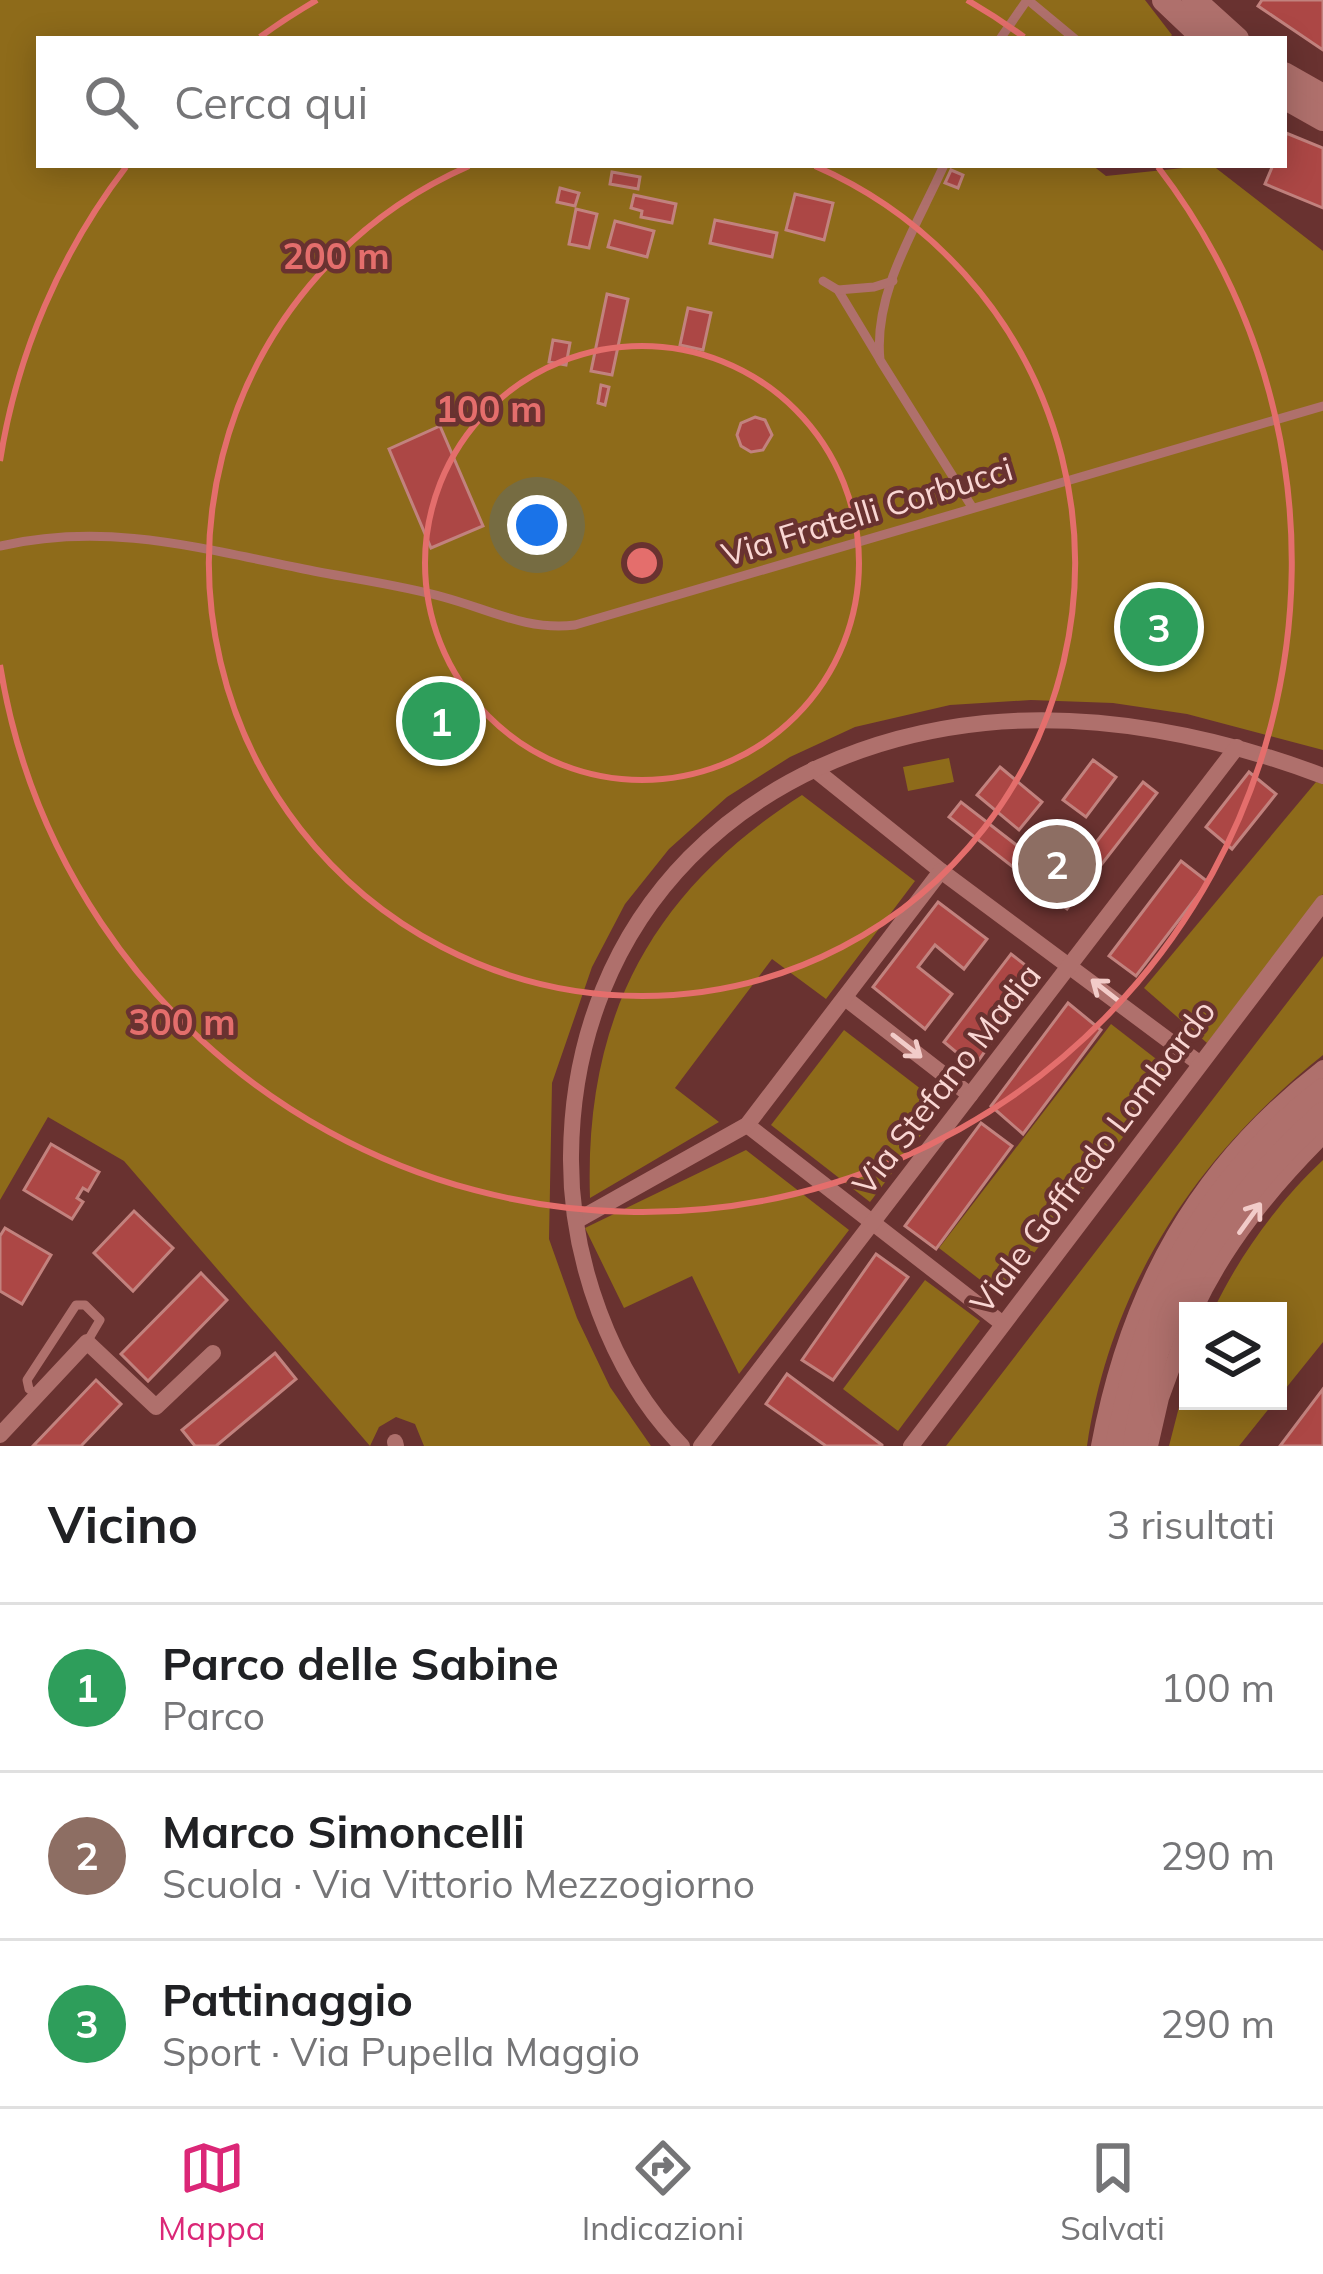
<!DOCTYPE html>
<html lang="it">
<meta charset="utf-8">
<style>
:root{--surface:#fff;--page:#f6f6f6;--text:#202124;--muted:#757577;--line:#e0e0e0;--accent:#db2777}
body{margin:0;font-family:Mulish,sans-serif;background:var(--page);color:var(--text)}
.controls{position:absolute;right:36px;bottom:36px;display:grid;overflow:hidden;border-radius:0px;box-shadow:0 6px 30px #0003}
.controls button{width:108px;height:108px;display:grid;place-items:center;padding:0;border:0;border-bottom:3px solid var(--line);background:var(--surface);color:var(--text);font:60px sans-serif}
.you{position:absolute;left:537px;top:525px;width:42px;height:42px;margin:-30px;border:9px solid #fff;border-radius:50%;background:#1a73e8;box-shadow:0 0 0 18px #1a73e833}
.badge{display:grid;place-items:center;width:78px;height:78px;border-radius:50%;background:var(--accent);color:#fff;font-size:39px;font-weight:700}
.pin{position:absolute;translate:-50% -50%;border:6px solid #fff;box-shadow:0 3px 12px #0006}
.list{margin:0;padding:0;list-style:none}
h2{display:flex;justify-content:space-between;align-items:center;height:156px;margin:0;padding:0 48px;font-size:51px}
h2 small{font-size:39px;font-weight:400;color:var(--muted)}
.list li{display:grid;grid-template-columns:78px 1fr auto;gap:36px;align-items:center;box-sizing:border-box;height:168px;padding:0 48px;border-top:3px solid var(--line)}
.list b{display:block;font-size:45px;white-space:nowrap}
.list p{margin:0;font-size:39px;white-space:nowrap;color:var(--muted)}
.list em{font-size:39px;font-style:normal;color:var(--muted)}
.icon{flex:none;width:66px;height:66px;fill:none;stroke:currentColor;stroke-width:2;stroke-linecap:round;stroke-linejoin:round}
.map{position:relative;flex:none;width:1323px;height:1446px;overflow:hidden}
.search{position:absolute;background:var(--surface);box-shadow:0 6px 30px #0003;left:36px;right:36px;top:36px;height:132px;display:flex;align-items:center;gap:30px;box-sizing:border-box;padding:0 42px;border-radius:0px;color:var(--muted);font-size:45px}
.sheet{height:660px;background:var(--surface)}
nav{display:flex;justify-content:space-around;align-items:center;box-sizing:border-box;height:168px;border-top:3px solid var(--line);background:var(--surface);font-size:33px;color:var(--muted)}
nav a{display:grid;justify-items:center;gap:6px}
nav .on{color:var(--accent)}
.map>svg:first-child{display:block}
.green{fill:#8e6b1a}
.building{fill:#ac4745;stroke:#c2827e;stroke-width:3}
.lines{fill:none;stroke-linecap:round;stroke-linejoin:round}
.lane{stroke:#af706c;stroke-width:9}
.street{stroke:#af706c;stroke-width:16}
.secondary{stroke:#af706c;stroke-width:24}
.oneway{stroke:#f2ccc9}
.ring{fill:none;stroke:#e46e6c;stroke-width:6}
.labels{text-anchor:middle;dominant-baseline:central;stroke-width:9;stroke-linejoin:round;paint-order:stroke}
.street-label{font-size:33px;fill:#f9d6d3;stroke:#693230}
.centre{fill:#e46e6c;stroke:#693230;stroke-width:6}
.ring-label{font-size:36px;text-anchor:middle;font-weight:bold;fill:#e46e6c;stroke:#693230;stroke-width:9;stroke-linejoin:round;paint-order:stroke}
</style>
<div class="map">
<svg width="1323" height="1446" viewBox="0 0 1323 1446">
<rect width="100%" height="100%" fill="#693230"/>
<!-- green -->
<g class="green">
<path d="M0,0H1145L1172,35L1168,39H39V165H1092L1106,176L1212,165L1323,251V750L1187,714L1113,703L1031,700L950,705L855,727L790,757L727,797L669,849L625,904L592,967L552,1083L549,1239L577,1318L610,1387L651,1446H424L415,1424L396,1417L379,1427L370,1446L124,1161L48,1117L0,1200Z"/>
<path d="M949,758L954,782L908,791L903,767Z"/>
<path d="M1316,782L1323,784V894L1207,1043L1144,988Z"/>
<path d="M802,795L915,881L826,999L772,959L675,1088L719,1122L590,1198C584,1018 651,892 802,795Z"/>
<path d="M1323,956V1055C1197,1156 1111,1284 1087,1446H946Z"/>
<path d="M1111,1024L1173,1072L1001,1296L939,1248Z"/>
<path d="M844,1030L943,1106L870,1202L771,1125Z"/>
<path d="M746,1150L849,1230L739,1374L692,1276L624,1308L585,1228Z"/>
<path d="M1323,1160V1342L1278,1398V1311H1213C1239,1256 1279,1201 1323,1160Z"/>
<path d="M925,1280L980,1321L898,1431L843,1389Z"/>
<path d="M1188,1372V1401H1275L1239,1446H1169Z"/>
</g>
<!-- building -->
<g class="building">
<path d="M1262,0H1323V50L1258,6Z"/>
<path d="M1286,133L1323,148V208L1265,184L1273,165H1284Z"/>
<path d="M951,170L963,175L958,188L945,183Z"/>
<path d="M612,172L640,177L638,189L610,184Z"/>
<path d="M560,188L579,193L575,206L557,202Z"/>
<path d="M795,194L833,203L824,240L786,230Z"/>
<path d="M634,195L676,204L672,223L641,217L642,211L631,208Z"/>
<path d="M576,209L597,214L589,248L569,244Z"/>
<path d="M715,220L777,233L772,257L710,243Z"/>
<path d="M615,221L654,231L647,257L608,247Z"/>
<path d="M607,294L628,299L612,375L591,371Z"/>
<path d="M688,308L711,313L703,350L680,345Z"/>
<path d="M553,340L570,343L566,365L549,362Z"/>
<path d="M601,385L609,387L605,405L598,403Z"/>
<path d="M755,417L765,420L772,435L763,450L751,452L741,446L737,435L741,423Z"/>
<path d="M440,426L483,526L431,548L389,449Z"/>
<path d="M1093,760L1116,777L1086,817L1063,800Z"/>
<path d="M1000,767L1042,802L1019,830L977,795Z"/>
<path d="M1249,772L1276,794L1232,849L1206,827Z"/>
<path d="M1143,782L1157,793L1067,909L949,817L961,802L1046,868L1080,863Z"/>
<path d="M1181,861L1208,882L1136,976L1109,956Z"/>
<path d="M938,902L987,939L964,969L935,945L918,967L952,994L925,1029L873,987Z"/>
<path d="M1011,954L1038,975L974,1067L944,1042Z"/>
<path d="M1068,1003L1101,1030L1023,1134L991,1106Z"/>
<path d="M981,1123L1012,1146L936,1249L905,1226Z"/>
<path d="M51,1144L99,1172L88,1191L83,1188L77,1198L83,1202L72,1219L24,1190Z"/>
<path d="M134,1211L173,1248L133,1291L94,1253Z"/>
<path d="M5,1228L51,1255L22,1304L0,1291V1236Z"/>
<path d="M876,1254L908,1277L833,1380L802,1360Z"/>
<path d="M201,1273L227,1300L148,1381L121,1354Z"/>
<path d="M275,1353L296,1379L216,1446H195L182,1430Z"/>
<path d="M787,1374L882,1445V1446H826L766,1404Z"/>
<path d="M96,1380L121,1404L81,1446H33Z"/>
<path d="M1323,1389V1446H1280Z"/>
</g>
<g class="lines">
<!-- lane -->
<g class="lane">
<path d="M1028,0L1075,39"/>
<path d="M1000,39L1027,0"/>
<path d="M944,165C917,226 873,292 880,360L972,507"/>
<path d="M823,281L838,290L879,358"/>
<path d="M838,290L874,287L893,281"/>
<path d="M0,546C105,522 196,547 299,568C346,578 396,584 443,597C488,609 527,631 575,625L1323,406"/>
<path d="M37,1395L29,1389L27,1380L76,1305H85L100,1320L87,1342"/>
</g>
<!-- street -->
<g class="street">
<path d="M814,769L941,871L1199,1063"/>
<path d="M845,998L970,1095"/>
<path d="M747,1125L1003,1324"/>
<path d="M576,1221L747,1125L941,871"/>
<path d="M1194,1311C1225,1244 1271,1188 1323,1136"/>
<path d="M0,1435L87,1342L156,1407L213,1353"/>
<path d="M395,1442L396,1446"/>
<path d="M682,1446C610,1373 570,1257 571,1156C573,913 748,747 985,723C1098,712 1217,736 1323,776"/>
<path d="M701,1446L1237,747"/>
<path d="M911,1446L1323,903"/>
<path d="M1099,1446C1128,1290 1196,1166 1323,1068"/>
<path d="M1150,1446L1161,1398L1188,1324"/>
</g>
<!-- secondary -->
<g class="secondary">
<path d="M1164,0L1205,39"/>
<path d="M1194,0L1237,39"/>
<path d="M1284,74L1323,96"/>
<path d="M1284,97L1323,119"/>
<path d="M1117,1446C1145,1299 1203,1184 1323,1090"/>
<path d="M1135,1446C1151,1314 1226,1201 1323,1114"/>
</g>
</g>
<!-- one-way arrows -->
<defs><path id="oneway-shaft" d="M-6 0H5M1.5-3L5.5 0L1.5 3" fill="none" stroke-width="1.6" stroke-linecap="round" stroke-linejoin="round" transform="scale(3)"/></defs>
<g class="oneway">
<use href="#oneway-shaft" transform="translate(1106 991) rotate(-142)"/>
<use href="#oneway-shaft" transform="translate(907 1046) rotate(38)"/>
<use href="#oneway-shaft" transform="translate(1250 1218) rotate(-54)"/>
</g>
<!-- distance rings -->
<g class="ring">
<circle cx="642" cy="563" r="217"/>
<path d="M815 166A433 433 0 1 1 469 166"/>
<path d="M0 461A650 650 0 0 1 126 167M260 37A650 650 0 0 1 317 0M967 0A650 650 0 0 1 1024 37M1158 167A650 650 0 1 1 0 665"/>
</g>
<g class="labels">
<!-- street labels -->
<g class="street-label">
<text transform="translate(867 511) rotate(-17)">Via Fratelli Corbucci</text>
<text transform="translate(946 1079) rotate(-52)">Via Stefano Madia</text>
<text transform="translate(1092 1156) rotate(-53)">Viale Goffredo Lombardo</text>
</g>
</g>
<circle cx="642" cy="563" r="18" class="centre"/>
<g class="ring-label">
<text x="336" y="269">200 m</text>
<text x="489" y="422">100 m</text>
<text x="182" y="1035">300 m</text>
</g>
</svg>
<div class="controls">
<button><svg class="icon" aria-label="layers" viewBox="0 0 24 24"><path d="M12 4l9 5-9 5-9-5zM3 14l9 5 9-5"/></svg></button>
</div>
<div class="you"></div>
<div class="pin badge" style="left:441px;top:721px;background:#2e9e5b">1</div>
<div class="pin badge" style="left:1057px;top:864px;background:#8d6e63">2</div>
<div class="pin badge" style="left:1159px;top:627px;background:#2e9e5b">3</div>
<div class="search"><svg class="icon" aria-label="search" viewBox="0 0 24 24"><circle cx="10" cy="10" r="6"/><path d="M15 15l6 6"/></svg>Cerca qui</div>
</div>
<section class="sheet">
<h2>Vicino<small>3 risultati</small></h2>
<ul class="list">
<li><span class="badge" style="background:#2e9e5b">1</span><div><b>Parco delle Sabine</b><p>Parco</p></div><em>100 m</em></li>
<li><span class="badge" style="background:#8d6e63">2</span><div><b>Marco Simoncelli</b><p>Scuola · Via Vittorio Mezzogiorno</p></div><em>290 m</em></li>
<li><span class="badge" style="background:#2e9e5b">3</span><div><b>Pattinaggio</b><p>Sport · Via Pupella Maggio</p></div><em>290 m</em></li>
</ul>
</section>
<nav>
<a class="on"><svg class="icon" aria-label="map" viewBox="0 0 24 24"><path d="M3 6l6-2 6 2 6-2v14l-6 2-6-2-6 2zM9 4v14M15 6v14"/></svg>Mappa</a>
<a><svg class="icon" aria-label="directions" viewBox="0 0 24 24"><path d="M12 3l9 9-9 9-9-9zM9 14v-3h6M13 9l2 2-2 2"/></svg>Indicazioni</a>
<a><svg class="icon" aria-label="saved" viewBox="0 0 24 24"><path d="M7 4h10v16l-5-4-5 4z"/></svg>Salvati</a>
</nav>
